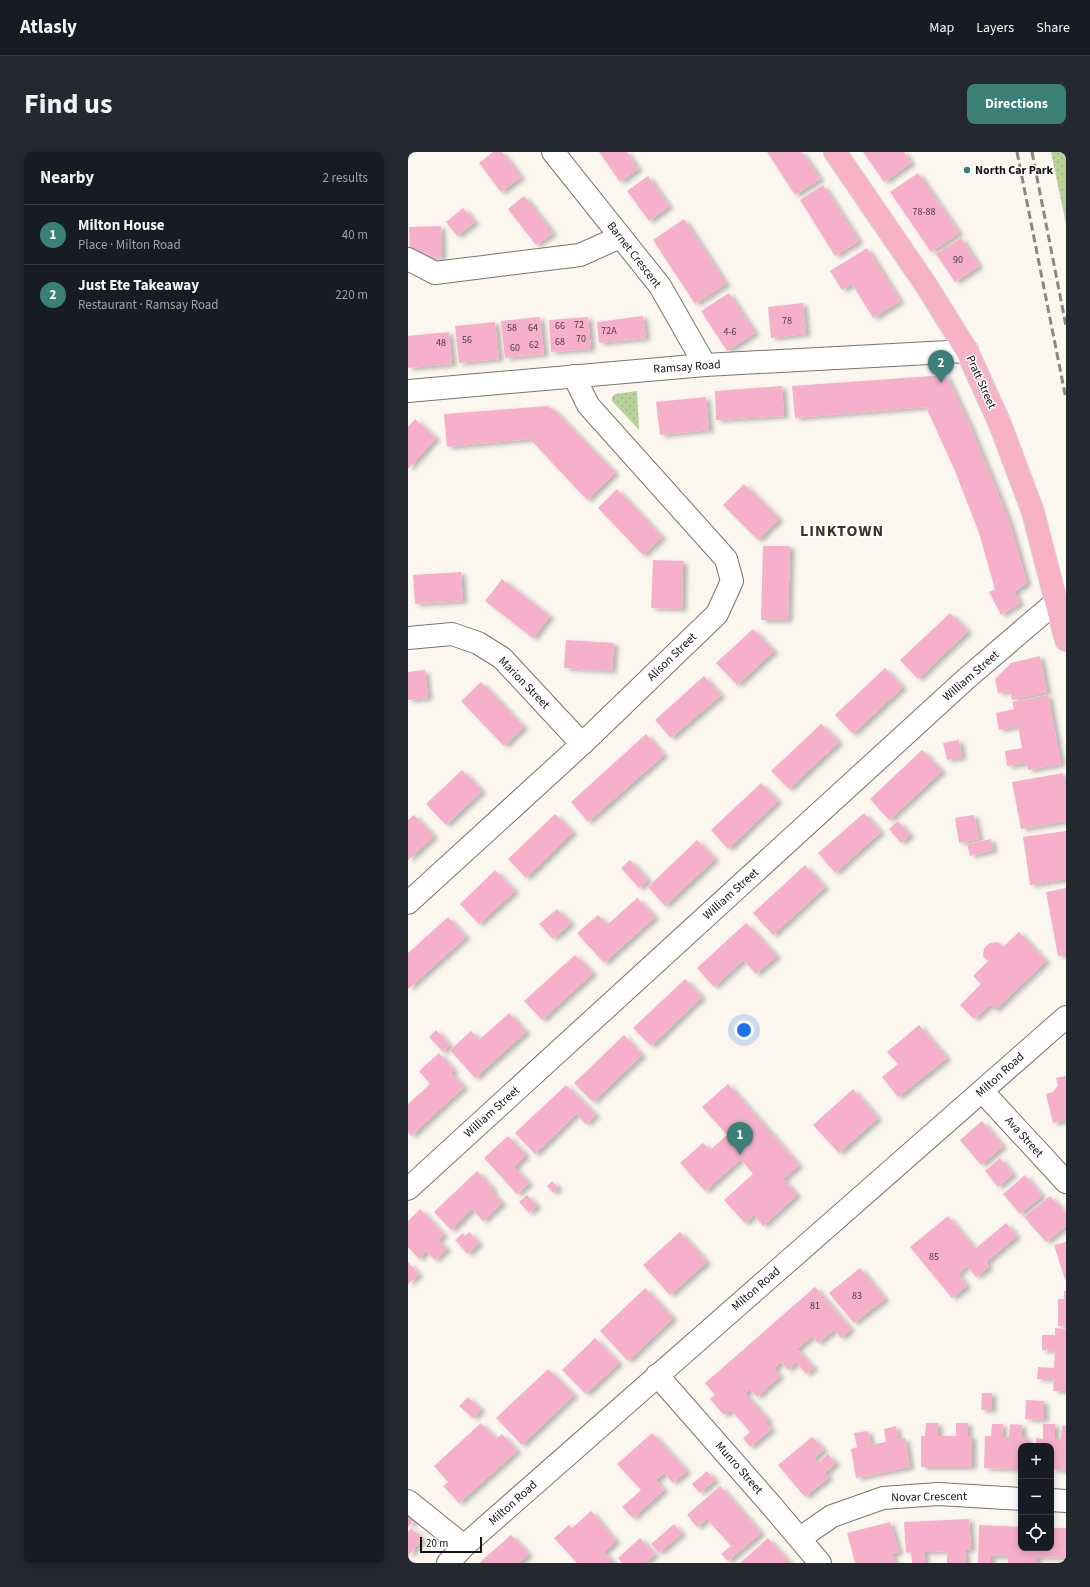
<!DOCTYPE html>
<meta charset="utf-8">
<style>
:root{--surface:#171b24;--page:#242831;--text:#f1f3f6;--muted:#9ea1a6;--line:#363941;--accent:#3a8078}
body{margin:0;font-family:"Source Sans 3",sans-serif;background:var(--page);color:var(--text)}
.controls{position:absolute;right:12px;bottom:12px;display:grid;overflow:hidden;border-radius:8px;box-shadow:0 2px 10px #0003}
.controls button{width:36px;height:36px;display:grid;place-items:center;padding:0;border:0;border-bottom:1px solid var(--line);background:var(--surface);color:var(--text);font:20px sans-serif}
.scale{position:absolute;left:12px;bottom:10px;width:62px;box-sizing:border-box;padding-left:4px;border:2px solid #14120f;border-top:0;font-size:11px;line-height:14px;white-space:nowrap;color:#14120f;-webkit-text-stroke:3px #fff;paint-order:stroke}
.you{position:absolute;left:336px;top:878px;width:14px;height:14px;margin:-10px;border:3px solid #fff;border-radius:50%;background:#1a73e8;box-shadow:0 0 0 6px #1a73e833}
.badge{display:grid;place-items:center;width:26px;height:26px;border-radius:50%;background:var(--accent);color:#fff;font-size:13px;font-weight:700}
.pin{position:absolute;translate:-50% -33px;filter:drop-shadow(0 1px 2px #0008)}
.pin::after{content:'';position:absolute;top:21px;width:14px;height:12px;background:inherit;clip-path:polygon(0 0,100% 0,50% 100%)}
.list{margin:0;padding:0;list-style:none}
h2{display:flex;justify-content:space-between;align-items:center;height:52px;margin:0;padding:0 16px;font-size:17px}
h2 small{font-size:13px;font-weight:400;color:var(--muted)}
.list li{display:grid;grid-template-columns:26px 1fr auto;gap:12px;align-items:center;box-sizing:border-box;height:60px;padding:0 16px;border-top:1px solid var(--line)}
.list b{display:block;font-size:15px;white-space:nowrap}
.list p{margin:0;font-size:13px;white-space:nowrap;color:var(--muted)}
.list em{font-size:13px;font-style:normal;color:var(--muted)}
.icon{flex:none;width:22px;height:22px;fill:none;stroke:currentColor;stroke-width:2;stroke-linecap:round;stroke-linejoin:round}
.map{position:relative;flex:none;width:658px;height:1411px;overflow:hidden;border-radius:8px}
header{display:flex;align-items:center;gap:24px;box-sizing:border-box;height:56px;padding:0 20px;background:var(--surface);border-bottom:1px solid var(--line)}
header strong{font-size:19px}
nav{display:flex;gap:22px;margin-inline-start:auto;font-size:14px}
.intro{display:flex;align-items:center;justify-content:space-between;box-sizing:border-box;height:96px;padding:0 24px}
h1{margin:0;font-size:28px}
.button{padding:10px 18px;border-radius:8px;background:var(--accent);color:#fff;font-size:14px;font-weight:700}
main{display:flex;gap:24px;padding:0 24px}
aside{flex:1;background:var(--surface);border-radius:8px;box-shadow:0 2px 10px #0003}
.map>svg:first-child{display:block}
.grass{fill:url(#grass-dots)}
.building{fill:#f6b0cb;filter:url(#shadow)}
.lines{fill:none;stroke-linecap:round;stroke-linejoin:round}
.minor-casing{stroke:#79756d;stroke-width:24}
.major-casing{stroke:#d5d4d4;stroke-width:24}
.minor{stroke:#fff;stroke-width:22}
.major{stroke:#f7b3c5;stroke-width:22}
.rail{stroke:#8b8882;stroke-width:3;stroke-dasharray:8 4;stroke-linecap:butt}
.poi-dot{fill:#3a8078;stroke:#fff;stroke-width:1.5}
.labels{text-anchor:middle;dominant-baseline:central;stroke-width:3;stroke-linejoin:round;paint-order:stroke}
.number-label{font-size:10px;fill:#4c3a3e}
.poi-label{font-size:12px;font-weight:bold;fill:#14120f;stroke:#fff;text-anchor:start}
.street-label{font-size:12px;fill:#14120f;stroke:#fff}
.district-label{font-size:16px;font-weight:bold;letter-spacing:1px;fill:#37332d;stroke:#fff}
</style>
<header>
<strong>Atlasly</strong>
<nav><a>Map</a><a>Layers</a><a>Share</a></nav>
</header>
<div class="intro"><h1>Find us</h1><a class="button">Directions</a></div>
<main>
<aside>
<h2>Nearby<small>2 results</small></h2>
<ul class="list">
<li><span class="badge">1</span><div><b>Milton House</b><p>Place · Milton Road</p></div><em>40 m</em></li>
<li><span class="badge">2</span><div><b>Just Ete Takeaway</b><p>Restaurant · Ramsay Road</p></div><em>220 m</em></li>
</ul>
</aside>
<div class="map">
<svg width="658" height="1411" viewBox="0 0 658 1411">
<defs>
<pattern id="grass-dots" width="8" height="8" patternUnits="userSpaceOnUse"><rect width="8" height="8" fill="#b7d299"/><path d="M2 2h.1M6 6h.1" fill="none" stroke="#9cb383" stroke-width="1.8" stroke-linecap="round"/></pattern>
<filter id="shadow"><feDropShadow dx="4.5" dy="2.5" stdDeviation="2" flood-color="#0004"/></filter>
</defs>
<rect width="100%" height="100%" fill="#fbf6ee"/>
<!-- grass -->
<g class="grass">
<path d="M643,0H658V72Z"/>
<path d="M229,239L231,278L204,249V245L207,242Z"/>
</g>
<!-- building -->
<g class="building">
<path d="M85,0H94L113,25L93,40L71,11Z"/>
<path d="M191,0H219L230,17L212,30Z"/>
<path d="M359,0H394L412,27L387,43Z"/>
<path d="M455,0H496L503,11L476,30Z"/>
<path d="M510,21L551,81L523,100L482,40Z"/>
<path d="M240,24L261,54L241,69L219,39Z"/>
<path d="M415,33L451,89L427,104L392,48Z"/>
<path d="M116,44L145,81L128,93L100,57Z"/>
<path d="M55,56L67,70L49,84L38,70Z"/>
<path d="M276,67L318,132L287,152L245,88Z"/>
<path d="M33,74L34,105L2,107L1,75Z"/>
<path d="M553,86L571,114L547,130L528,102Z"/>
<path d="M459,96L492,149L465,166L444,132L434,138L422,119Z"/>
<path d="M321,141L347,181L319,199L293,159Z"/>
<path d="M395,151L398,182L363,186L360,155Z"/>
<path d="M235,164L238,186L191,191L189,170Z"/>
<path d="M132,165L136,202L97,206L93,169Z"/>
<path d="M180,165L183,197L143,200L141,168Z"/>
<path d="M87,170L91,207L51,211L47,174Z"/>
<path d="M41,180L44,212L0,216V184Z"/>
<path d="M538,223L562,274L589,339L601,369L619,431L606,440L612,451L593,463L581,440L587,437L571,381L547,319L518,255L387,266L384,234Z"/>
<path d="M374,234L376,264L308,268L307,239Z"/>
<path d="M298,245L301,278L252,283L248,250Z"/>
<path d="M139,254L147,259L207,321L179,348L122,287L39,295L36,262Z"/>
<path d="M7,267L28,286L0,317V275Z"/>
<path d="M336,332L371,367L350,388L315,353Z"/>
<path d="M209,337L254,385L235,403L190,356Z"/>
<path d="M355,394H382L380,468H353Z"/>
<path d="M245,408L275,409L274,457L243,456Z"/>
<path d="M53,420L55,449L7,452L5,423Z"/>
<path d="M94,427L142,464L125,486L77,449Z"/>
<path d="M542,461L560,479L510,527L492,508Z"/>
<path d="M345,477L366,499L329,533L308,511Z"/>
<path d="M158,488L206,491L204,519L156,516Z"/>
<path d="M632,504L639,540L604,548L602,539L590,541L587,527L603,511Z"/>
<path d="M477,516L495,535L445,582L427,563Z"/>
<path d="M17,518L20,546L0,548V520Z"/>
<path d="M296,524L313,543L263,586L247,568Z"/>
<path d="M73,530L116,575L96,594L53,549Z"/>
<path d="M640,543L653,612L620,618L619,611L599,614L597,599L614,596L610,574L591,578L588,561L606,557L604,550Z"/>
<path d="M413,572L431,590L381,637L363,619Z"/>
<path d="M238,582L256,603L180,670L163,650Z"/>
<path d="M551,588L554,605L539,608L535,591Z"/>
<path d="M514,598L534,619L481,668L462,647Z"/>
<path d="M54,618L74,639L38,673L18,652Z"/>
<path d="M655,621L658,639V669L613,677L604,630Z"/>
<path d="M353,631L370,649L320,697L303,678Z"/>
<path d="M456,661L473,680L427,721L410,701Z"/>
<path d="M147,662L165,680L118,726L100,707Z"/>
<path d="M6,663L26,684L0,708V668Z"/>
<path d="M566,663L571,687L551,691L547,666Z"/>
<path d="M490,669L502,683L493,691L481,677Z"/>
<path d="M658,679V727L622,733L615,685Z"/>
<path d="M583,687L585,698L562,704L559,692Z"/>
<path d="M289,688L307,707L257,754L240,735Z"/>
<path d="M222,708L240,728L231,736L213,716Z"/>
<path d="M397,713L417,735L365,783L345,761Z"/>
<path d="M87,718L107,739L71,772L52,752Z"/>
<path d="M658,736V803L650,804L638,740Z"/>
<path d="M229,746L247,765L196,811L169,781L190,763L199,773Z"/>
<path d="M149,757L163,771L145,787L131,772Z"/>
<path d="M40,765L58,785L0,837V801Z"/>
<path d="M338,771L369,804L348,822L335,808L306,835L289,816Z"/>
<path d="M611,780L638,809L587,858L582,853L566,867L552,853L573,832L565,824L580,809L575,804L576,796L582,791L590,790L595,795Z"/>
<path d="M167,803L185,821L134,868L116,849Z"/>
<path d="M277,827L294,845L243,894L225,876Z"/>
<path d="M101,861L118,880L67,926L42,898L63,879L71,888Z"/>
<path d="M511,873L539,906L490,945L474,925L490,912L479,900Z"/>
<path d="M28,878L42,893L35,900L21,885Z"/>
<path d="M216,883L234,903L185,950L166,931Z"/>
<path d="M31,901L46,918L43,921L56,935L3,984L0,980V952L22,932L11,919Z"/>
<path d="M658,924V968L645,971L638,942L645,940L650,933L648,926Z"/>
<path d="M320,932L391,1013L375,1027L389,1043L355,1074L346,1063L337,1071L316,1048L345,1022L333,1007L297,1039L272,1011L295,991L302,998L319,983L294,955Z"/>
<path d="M158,933L188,963L178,972L168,962L127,1002L107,981Z"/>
<path d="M445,937L470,966L431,1001L405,973Z"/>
<path d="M574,969L595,994L573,1013L552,988Z"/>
<path d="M100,984L118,1003L106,1015L121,1031L109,1042L76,1006Z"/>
<path d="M592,1006L605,1022L590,1035L577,1019Z"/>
<path d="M69,1019L85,1037L83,1039L94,1051L75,1069L64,1057L43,1078L26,1060Z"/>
<path d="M617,1023L634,1044L612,1062L595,1042Z"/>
<path d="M144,1029L150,1036L145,1041L139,1034Z"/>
<path d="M119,1043L129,1054L121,1061L111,1050Z"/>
<path d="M642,1044L658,1062V1074L638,1090L616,1065Z"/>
<path d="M12,1057L36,1083L30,1088L39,1097L27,1108L18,1099L11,1107L0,1095V1069Z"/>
<path d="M540,1064L567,1097L598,1071L609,1084L578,1110L581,1115L568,1125L559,1114L550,1122L559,1134L544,1146L502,1095Z"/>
<path d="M61,1080L71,1091L60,1102L47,1088L55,1081L57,1084Z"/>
<path d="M272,1080L299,1110L262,1143L235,1113Z"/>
<path d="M658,1090V1127L657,1128L646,1093Z"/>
<path d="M0,1110L11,1122L0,1132Z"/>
<path d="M452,1116L477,1147L446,1171L421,1141Z"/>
<path d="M407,1135L443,1177L433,1186L426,1178L410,1191L404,1184L389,1197L406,1216L398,1222L388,1210L380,1218L373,1210L366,1217L372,1224L349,1245L342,1237L337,1242L361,1268L358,1271L364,1277L342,1295L335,1286L342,1280L323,1258L316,1263L302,1247L307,1243L297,1231Z"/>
<path d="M237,1136L265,1166L220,1209L192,1179Z"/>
<path d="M656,1139H658V1174H650V1147H656Z"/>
<path d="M647,1176L658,1177V1239H645L646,1227H629L630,1215L646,1216L647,1199L634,1198V1183H647Z"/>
<path d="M187,1186L211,1211L178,1242L154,1218Z"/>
<path d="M140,1217L166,1243L114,1293L88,1266Z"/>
<path d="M574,1241H584V1258H573Z"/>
<path d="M60,1245L73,1257L65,1266L51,1254Z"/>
<path d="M618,1248L636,1249V1268L617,1267Z"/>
<path d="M73,1271L88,1287L94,1282L109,1299L51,1351L35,1334L40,1330L26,1314Z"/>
<path d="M518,1271H530V1284H548V1271H560V1284H564V1315H513V1284H517Z"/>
<path d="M584,1272H595L594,1285H601L602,1272L614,1273V1285H619V1294H613V1317L576,1316L577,1284H583Z"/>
<path d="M635,1272H647V1287H653L654,1274H658V1318L643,1317V1294H628V1286L635,1287Z"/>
<path d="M488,1274L490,1287L497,1286L502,1315L448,1326L443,1297L449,1295L446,1281L460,1279L463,1293L478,1290L476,1277Z"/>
<path d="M244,1281L279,1319L265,1331L256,1321L248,1328L256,1338L225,1366L214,1355L233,1338L209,1312Z"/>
<path d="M404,1285L416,1298L406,1306L410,1311L420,1302L428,1311L417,1321L421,1325L397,1345L370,1313Z"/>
<path d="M299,1319L307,1328L292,1341L284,1332Z"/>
<path d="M312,1334L353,1381L320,1409L313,1402L323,1394L299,1367L289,1375L279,1363Z"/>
<path d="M183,1359L208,1389L196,1400L206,1411H169L146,1386L161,1373L164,1376Z"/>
<path d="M0,1363L6,1368L0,1375Z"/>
<path d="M561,1367L563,1397L557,1398L558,1411H539V1399L516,1400L517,1411H504L503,1400L498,1401L496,1370Z"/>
<path d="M482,1370L491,1400L484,1402L487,1411H447L439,1381Z"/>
<path d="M266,1372L274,1381L251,1401L243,1392Z"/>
<path d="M571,1373L613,1375V1396H643V1376H658V1406L629,1405V1411H600V1404H583V1411H570Z"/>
<path d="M3,1376L15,1387L0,1404V1380Z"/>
<path d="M103,1383L121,1402L111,1411H71Z"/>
<path d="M232,1386L247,1402L237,1411H214L210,1406Z"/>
<path d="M360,1386L382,1411H332Z"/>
</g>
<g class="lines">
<defs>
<g id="minor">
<path d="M145,0L252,134L297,213"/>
<path d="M0,107L27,121L172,103L212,85"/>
<path d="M0,239L297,213L559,199"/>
<path d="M0,486L44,482L70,491L94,506L174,592"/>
<path d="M0,751L174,592L309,462L324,429L318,407L180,253L166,224"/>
<path d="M574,939L658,1030"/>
<path d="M0,1037L559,526L649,449"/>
<path d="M249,1223L363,1353L412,1411"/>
<path d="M643,1348L658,1349"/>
<path d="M0,1349L56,1394"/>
<path d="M392,1386L424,1364L475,1346L530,1342L613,1347"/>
<path d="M40,1411L56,1394L658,865"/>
</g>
<path id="major" d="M427,0L518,133L559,199L592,272L625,360L658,488"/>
</defs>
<!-- minor casing -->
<use href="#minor" class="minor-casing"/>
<!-- major casing -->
<use href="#major" class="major-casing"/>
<!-- minor -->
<use href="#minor" class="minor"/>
<!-- major -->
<use href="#major" class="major"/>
<!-- rail -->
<g class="rail">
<path d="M609,0L658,247"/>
<path d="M624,0L658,174"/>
</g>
</g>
<!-- markers -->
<circle class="poi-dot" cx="559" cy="18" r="4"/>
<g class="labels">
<!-- number labels -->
<g class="number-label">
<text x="516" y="60">78-88</text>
<text x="550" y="108">90</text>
<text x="379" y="169">78</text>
<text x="171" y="173">72</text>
<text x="152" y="174">66</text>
<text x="104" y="176">58</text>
<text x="125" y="176">64</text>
<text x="201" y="179">72A</text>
<text x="322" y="180">4-6</text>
<text x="173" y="187">70</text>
<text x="59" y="188">56</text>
<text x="152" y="190">68</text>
<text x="33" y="191">48</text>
<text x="126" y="193">62</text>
<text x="107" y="196">60</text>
<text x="526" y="1105">85</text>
<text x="449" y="1144">83</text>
<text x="407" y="1154">81</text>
</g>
<!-- poi labels -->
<g class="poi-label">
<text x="567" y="18">North Car Park</text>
</g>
<!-- street labels -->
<g class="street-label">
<text transform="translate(226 103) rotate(52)">Barnet Crescent</text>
<text transform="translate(279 215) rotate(-4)">Ramsay Road</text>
<text transform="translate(573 230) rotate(66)">Pratt Street</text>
<text transform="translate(264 505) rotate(-44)">Alison Street</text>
<text transform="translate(563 524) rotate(-41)">William Street</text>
<text transform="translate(116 531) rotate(46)">Marion Street</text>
<text transform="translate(323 742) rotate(-42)">William Street</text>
<text transform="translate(592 923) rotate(-42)">Milton Road</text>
<text transform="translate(84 960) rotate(-42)">William Street</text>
<text transform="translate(616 985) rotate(48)">Ava Street</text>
<text transform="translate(348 1137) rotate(-41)">Milton Road</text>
<text transform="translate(331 1316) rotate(49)">Munro Street</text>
<text transform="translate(521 1345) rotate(-1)">Novar Crescent</text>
<text transform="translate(105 1351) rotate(-42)">Milton Road</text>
</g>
<!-- district labels -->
<g class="district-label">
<text x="434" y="379">LINKTOWN</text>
</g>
</g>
</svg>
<div class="controls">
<button>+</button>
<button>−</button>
<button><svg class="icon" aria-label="locate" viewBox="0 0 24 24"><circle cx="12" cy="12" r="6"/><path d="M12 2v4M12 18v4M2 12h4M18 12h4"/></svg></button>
</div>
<div class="scale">20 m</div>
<div class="you"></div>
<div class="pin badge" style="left:332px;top:1003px">1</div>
<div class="pin badge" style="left:533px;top:231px">2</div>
</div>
</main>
